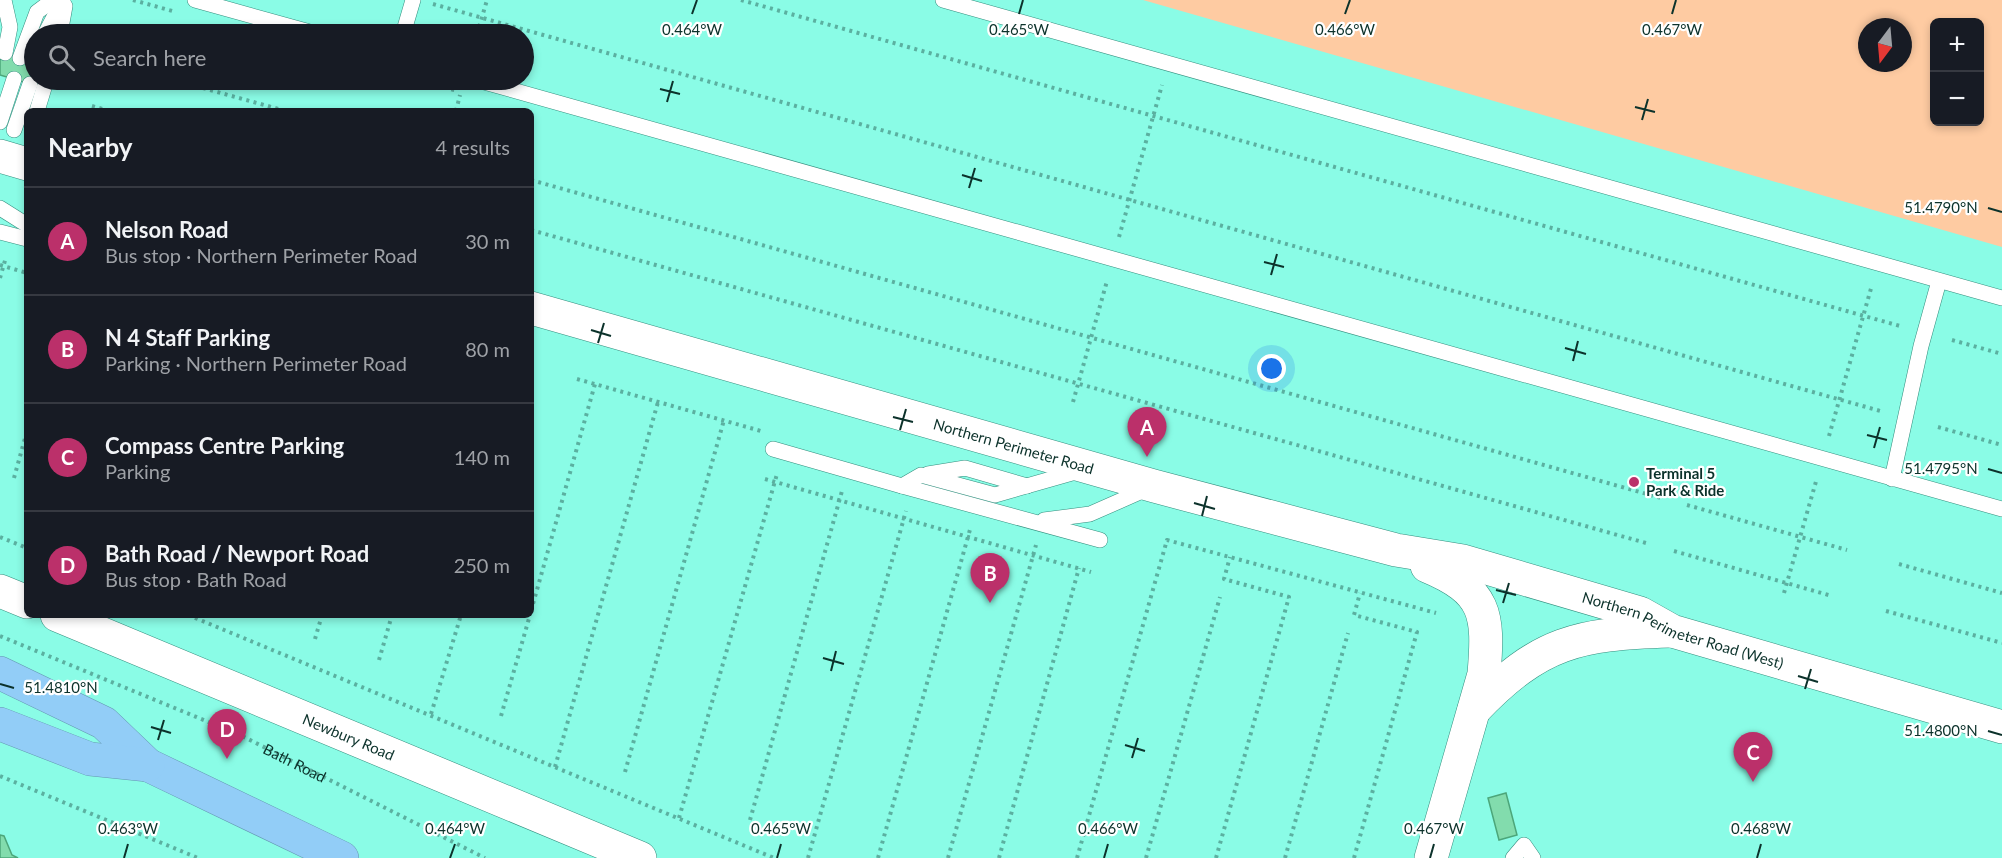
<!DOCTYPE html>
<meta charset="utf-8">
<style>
:root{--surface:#171b24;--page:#20242c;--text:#f1f3f6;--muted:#9ea1a6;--line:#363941;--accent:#bb306a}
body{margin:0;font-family:Lato,sans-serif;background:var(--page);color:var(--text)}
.controls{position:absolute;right:18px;top:18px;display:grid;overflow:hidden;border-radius:9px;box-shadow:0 3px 9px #0003}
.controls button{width:54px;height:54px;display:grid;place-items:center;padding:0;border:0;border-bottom:2px solid var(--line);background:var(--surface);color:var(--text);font:30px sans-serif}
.compass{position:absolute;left:1858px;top:18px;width:54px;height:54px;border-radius:50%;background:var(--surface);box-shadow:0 3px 9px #0003;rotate:196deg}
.you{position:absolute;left:1272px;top:369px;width:21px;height:21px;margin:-15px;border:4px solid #fff;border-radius:50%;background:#1a73e8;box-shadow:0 0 0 9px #1a73e833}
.badge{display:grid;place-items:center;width:39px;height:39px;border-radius:50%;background:var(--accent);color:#fff;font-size:20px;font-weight:700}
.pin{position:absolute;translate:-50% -50px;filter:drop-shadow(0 2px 3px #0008)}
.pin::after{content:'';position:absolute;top:32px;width:21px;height:18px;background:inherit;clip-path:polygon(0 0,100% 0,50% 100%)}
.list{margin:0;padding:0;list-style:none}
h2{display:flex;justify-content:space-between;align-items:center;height:78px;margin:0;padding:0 24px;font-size:26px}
h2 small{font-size:20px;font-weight:400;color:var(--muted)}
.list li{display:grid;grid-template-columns:39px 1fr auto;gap:18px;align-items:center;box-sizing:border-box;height:108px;padding:0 24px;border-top:2px solid var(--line)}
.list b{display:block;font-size:22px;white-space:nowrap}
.list p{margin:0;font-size:20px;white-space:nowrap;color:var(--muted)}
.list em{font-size:20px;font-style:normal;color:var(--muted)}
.icon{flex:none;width:33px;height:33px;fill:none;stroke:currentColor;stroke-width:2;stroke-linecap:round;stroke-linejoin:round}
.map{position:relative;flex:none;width:2002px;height:858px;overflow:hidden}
.search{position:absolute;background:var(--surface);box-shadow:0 3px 9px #0003;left:24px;top:24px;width:510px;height:66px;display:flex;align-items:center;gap:15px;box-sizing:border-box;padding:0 21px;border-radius:33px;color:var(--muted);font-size:22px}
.panel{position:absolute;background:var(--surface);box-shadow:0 3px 9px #0003;left:24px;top:108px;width:510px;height:510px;border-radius:9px}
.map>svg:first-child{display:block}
.green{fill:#fecba2;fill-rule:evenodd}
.building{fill:#82dcad;stroke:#4ca67a;stroke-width:1.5}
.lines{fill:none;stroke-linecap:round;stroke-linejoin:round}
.lane-casing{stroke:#348e7e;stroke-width:16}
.secondary-casing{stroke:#348e7e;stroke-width:34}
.highway-casing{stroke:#6397b0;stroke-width:34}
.path{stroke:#5bb0a0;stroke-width:4;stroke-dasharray:3 4.5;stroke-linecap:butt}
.lane{stroke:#fff;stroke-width:15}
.secondary{stroke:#fff;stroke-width:33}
.highway{stroke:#92cdf7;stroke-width:33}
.ticks{fill:none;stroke:#0c322b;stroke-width:2}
.poi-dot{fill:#bb306a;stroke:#fff;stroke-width:2}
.labels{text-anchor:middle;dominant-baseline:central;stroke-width:4.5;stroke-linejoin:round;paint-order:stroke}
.street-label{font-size:15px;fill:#0c322b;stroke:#fff}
.poi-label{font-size:15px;font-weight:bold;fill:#0c322b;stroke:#fff;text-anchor:start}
.ticks-label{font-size:15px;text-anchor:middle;fill:#0c322b;stroke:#fff;stroke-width:4.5;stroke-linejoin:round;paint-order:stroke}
</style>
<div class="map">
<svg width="2002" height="858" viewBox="0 0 2002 858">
<rect width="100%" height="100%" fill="#8afce6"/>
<!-- green -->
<path class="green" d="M1143,0H2002V247ZM1934,22H1980V122H1934ZM1867,27H1903V63H1867Z"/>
<!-- building -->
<g class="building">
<path d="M0,52L34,62V80H53L50,90L0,75Z"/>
<path d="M1506,793L1517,835L1499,840L1488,798Z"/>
<path d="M0,835L4,836L12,855L18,858H0Z"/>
</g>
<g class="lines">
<defs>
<g id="lane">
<path d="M4,0L10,27L5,53"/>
<path d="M195,0L317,34"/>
<path d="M943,0L2002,298"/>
<path d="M45,34L63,0"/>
<path d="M60,34L65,6"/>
<path d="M403,34L413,0"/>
<path d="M20,58L37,12L53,0"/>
<path d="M477,80L2002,509"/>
<path d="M37,111L44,88"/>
<path d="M0,122L14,79"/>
<path d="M14,130L30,84"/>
<path d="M0,208L27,225"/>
<path d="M0,232L27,239"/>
<path d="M773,449L902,486L921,475L995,495L1079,471"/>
<path d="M928,474L965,468L1027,486"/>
<path d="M1892,479L1921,346L1939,281"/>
<path d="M902,486L1100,540"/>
<path d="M1044,520L1090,514L1149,488"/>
<path d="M1513,858L1524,845L1533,858"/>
</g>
<g id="secondary">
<path d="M0,156L27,164"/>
<path id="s2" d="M531,308L1154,486L1396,550L1463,561L1640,613L1672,631L2002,727"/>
<path d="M1427,566C1487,591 1489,614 1484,674L1431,858"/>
<path d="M0,591L27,602"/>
<path id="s3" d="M57,615L640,858"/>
<path d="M1474,710C1540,641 1578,634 1670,631"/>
</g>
<g id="highway">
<path d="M0,673L104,723L148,765L342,858"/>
<path d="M0,724L90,759L148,765"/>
</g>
</defs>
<!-- lane casing -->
<use href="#lane" class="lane-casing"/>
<!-- secondary casing -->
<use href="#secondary" class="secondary-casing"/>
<!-- highway casing -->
<use href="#highway" class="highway-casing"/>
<!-- path -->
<g class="path">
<path d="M133,0L176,12"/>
<path d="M741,0L1900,326"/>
<path d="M433,4L1884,412"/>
<path d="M477,34L487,0"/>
<path d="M174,80L286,111"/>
<path d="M415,80L458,91"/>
<path d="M92,106L110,111"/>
<path d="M456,111L460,95"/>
<path d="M531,180L1661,498"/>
<path d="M531,230L1646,543"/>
<path d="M1119,237L1162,85"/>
<path d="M0,265L27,273"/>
<path d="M0,278L6,257"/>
<path d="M1952,340L2002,354"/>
<path d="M577,379L761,431"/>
<path d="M1073,402L1107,281"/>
<path d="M1938,427L2002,445"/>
<path d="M1829,436L1872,285"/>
<path d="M14,478L27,431"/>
<path d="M765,479L1091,572"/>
<path d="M1687,505L1847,550"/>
<path d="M0,537L27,548"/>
<path d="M1674,551L1832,596"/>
<path d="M1899,564L2002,593"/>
<path d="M1784,593L1817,478"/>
<path d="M531,611L595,384"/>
<path d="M1886,611L2002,643"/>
<path d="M188,615L774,858"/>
<path id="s1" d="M0,636L240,735L485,858"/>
<path d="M315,639L322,615"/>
<path d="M379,660L392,615"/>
<path d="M431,714L461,615"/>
<path d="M501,716L530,615"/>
<path d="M555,767L658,402"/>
<path d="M625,772L724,420"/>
<path d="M0,776L198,858"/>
<path d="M679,818L777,474"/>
<path d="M750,820L842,491"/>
<path d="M808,858L906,511"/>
<path d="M878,858L971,526"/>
<path d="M948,858L1036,545"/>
<path d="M999,858L1079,568"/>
<path d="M1077,858L1167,540L1436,613"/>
<path d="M1146,858L1220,597"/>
<path d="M1216,858L1289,597L1224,579L1230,557"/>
<path d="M1285,858L1348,633"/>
<path d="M1354,858L1417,632L1354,615L1360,593"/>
</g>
<!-- lane -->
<use href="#lane" class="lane"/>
<!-- secondary -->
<use href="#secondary" class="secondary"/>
<!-- highway -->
<use href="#highway" class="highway"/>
</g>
<!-- ticks -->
<path class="ticks" d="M692,14L697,0M1019,14L1023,0M1345,14L1350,0M1672,14L1676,0M660,89L680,94M667,102L673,81M1635,107L1655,112M1642,120L1648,99M962,175L982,181M969,188L975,168M1988,208L2002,212M1264,262L1284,267M1271,275L1277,254M591,330L611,336M598,343L604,323M1565,348L1586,354M1573,361L1578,341M893,417L913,422M900,430L906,409M1867,435L1887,440M1874,448L1880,427M1988,469L2002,473M1194,503L1215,509M1202,516L1207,496M1496,590L1516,595M1503,603L1509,583M823,658L844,664M831,671L836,651M1798,676L1818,682M0,684L14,688M1805,689L1811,669M151,727L171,733M1988,731L2002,735M158,740L164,720M1125,745L1145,751M1132,758L1138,738M124,858L128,844M450,858L455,844M777,858L781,844M1104,858L1108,844M1430,858L1434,844M1757,858L1761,844"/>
<!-- markers -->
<circle class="poi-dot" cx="1634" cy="482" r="6"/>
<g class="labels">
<!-- street labels -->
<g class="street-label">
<text stroke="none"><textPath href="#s2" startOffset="502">Northern Perimeter Road</textPath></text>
<text stroke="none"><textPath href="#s2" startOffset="1197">Northern Perimeter Road (West)</textPath></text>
<text stroke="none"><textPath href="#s3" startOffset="316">Newbury Road</textPath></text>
<text stroke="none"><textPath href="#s1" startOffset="321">Bath Road</textPath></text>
</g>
<!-- poi labels -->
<g class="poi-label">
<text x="1646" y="473">Terminal 5<tspan x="1646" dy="17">Park &amp; Ride</tspan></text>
</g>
</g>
<g class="ticks-label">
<text x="692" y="35">0.464°W</text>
<text x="1019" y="35">0.465°W</text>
<text x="1345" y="35">0.466°W</text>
<text x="1672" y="35">0.467°W</text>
<text x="1941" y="213">51.4790°N</text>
<text x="1941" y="474">51.4795°N</text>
<text x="61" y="693">51.4810°N</text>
<text x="1941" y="736">51.4800°N</text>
<text x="128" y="834">0.463°W</text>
<text x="455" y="834">0.464°W</text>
<text x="781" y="834">0.465°W</text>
<text x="1108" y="834">0.466°W</text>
<text x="1434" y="834">0.467°W</text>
<text x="1761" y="834">0.468°W</text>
</g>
</svg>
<div class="controls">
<button>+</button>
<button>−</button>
</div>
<svg class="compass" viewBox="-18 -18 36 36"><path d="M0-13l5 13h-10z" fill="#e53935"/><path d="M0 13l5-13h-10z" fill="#9ea1a6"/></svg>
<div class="you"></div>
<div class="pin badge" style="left:1147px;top:457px">A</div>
<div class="pin badge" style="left:990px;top:603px">B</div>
<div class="pin badge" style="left:1753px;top:782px">C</div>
<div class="pin badge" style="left:227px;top:759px">D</div>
<div class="search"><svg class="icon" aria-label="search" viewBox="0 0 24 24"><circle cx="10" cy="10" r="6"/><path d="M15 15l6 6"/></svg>Search here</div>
<section class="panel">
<h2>Nearby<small>4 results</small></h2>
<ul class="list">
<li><span class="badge">A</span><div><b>Nelson Road</b><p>Bus stop · Northern Perimeter Road</p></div><em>30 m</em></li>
<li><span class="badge">B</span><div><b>N 4 Staff Parking</b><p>Parking · Northern Perimeter Road</p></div><em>80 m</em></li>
<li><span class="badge">C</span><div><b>Compass Centre Parking</b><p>Parking</p></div><em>140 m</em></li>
<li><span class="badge">D</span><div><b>Bath Road / Newport Road</b><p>Bus stop · Bath Road</p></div><em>250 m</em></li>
</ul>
</section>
</div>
